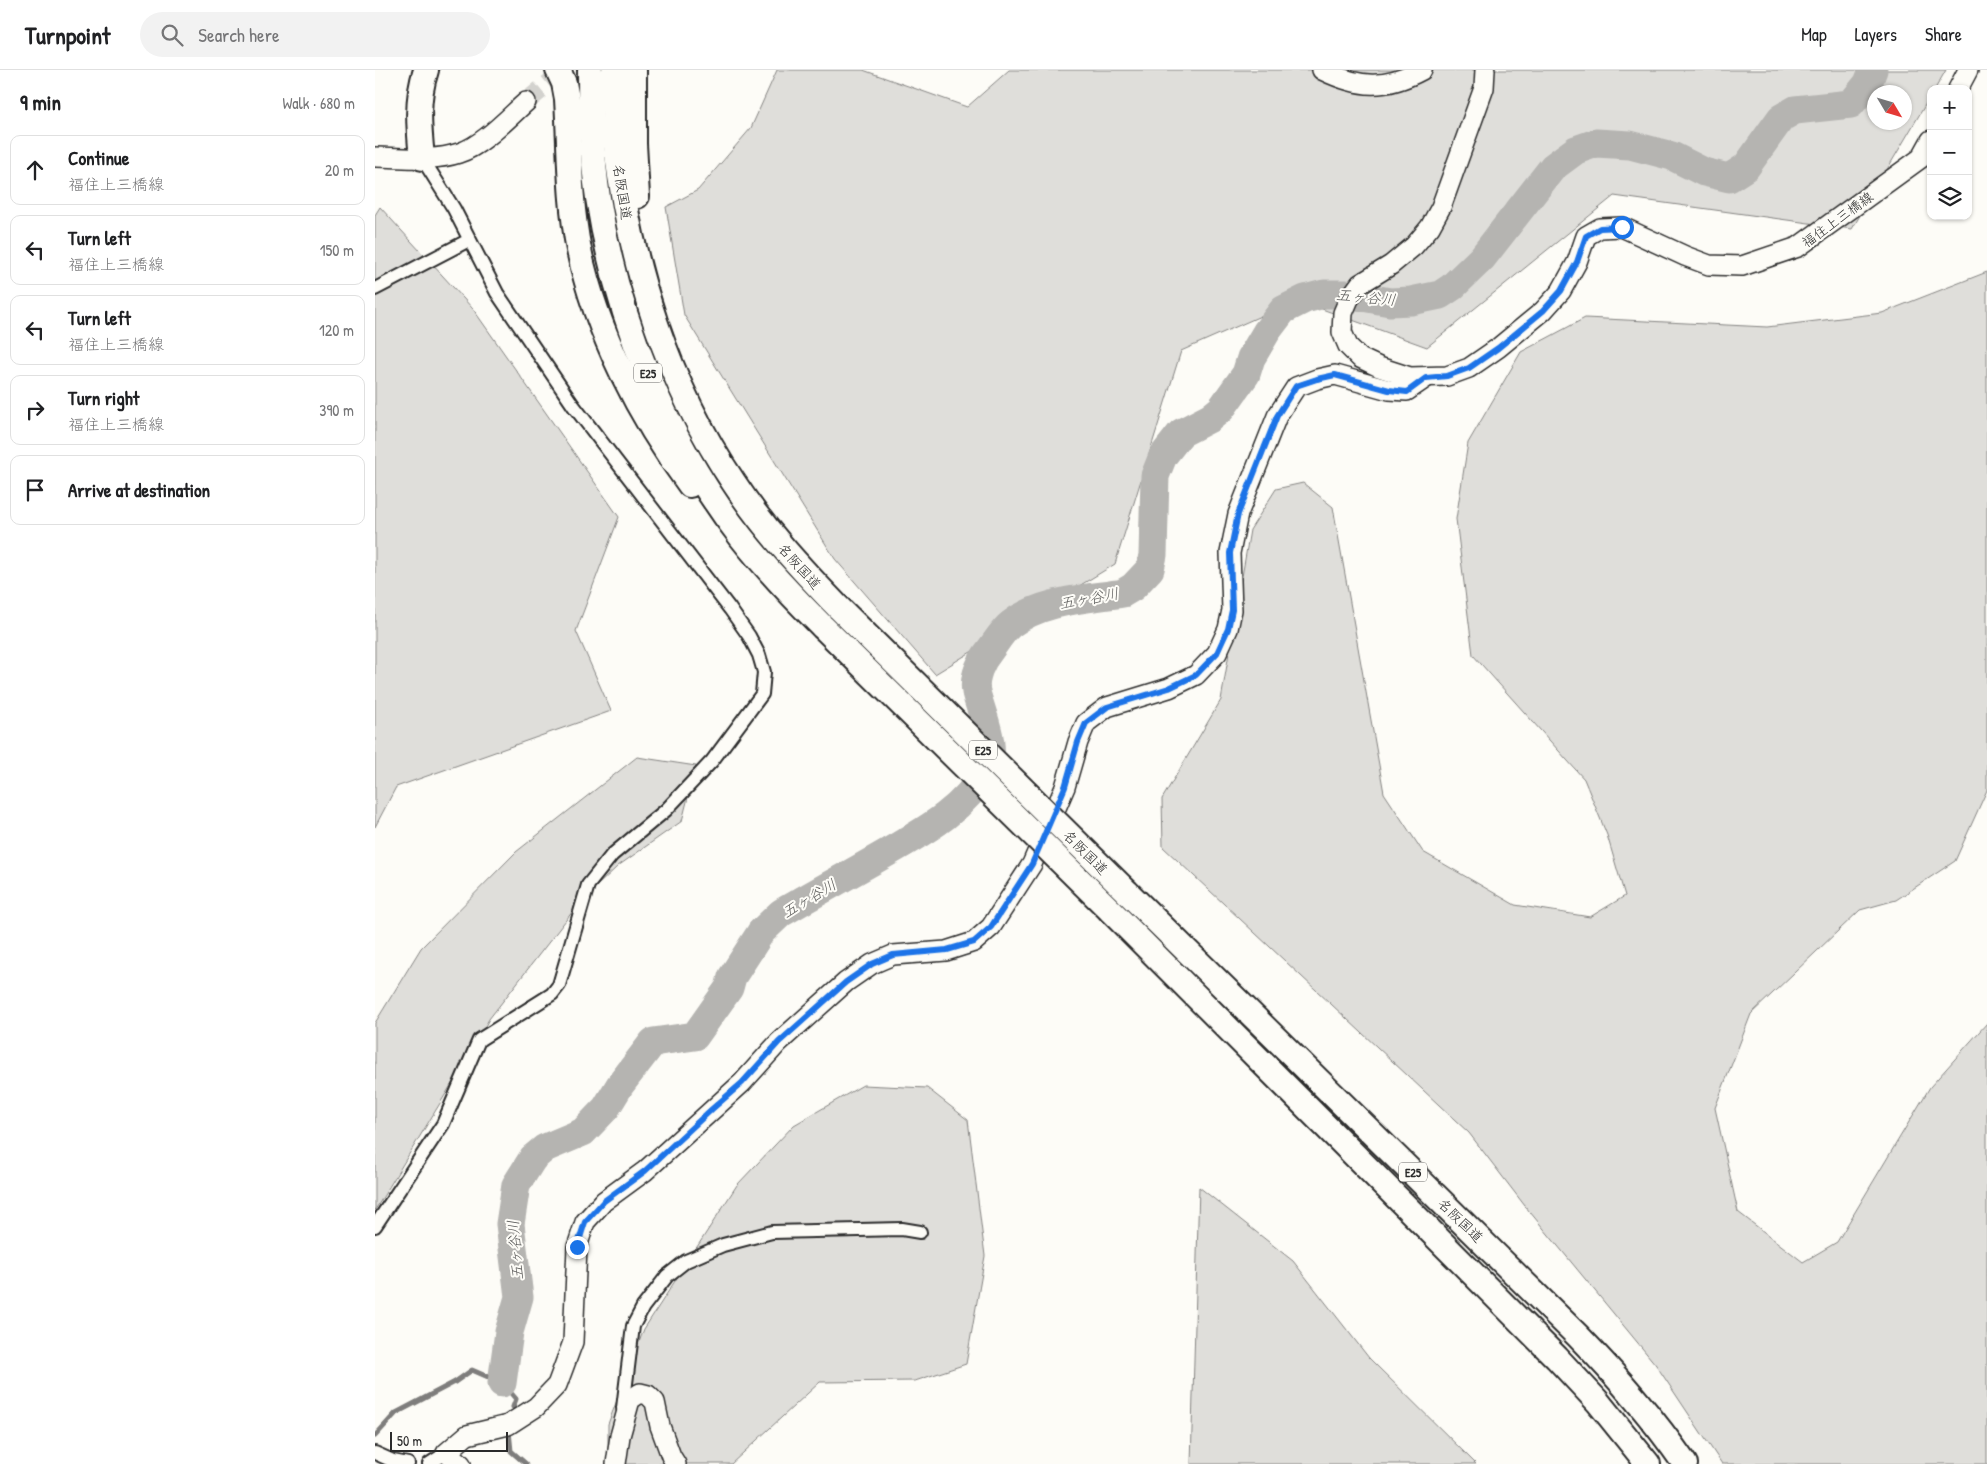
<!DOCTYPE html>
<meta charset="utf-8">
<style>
:root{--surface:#fff;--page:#f2f2f2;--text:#202124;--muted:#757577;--line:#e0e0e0}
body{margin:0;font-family:"Patrick Hand","Klee One",sans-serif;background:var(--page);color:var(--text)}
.controls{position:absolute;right:15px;top:15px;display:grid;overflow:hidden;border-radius:10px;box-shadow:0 1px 4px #0004}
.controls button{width:45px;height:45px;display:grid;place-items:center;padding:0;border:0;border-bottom:1px solid var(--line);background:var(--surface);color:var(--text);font:25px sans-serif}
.compass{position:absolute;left:1492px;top:15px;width:45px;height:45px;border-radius:50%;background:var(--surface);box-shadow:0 1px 4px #0004;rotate:128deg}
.scale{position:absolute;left:15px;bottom:12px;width:118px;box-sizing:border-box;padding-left:5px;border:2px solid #2b2b2b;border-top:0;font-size:14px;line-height:18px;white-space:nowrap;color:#2b2b2b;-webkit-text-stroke:4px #fdfcf7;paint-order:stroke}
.stop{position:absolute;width:15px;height:15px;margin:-11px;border:4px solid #1a73e8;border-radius:50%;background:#fff}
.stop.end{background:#1a73e8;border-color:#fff;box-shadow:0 1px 5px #0008}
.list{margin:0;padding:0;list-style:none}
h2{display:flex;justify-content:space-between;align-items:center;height:65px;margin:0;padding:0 20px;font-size:21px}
h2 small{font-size:16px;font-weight:400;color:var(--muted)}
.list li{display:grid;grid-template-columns:32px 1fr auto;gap:15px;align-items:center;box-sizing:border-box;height:70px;margin:0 10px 10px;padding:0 10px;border:1px solid var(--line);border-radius:10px}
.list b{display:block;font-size:19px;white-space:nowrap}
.list p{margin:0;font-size:16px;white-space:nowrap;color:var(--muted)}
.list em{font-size:16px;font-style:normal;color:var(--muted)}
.icon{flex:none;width:28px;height:28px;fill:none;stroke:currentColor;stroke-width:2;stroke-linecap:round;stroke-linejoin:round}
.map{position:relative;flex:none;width:1612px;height:1394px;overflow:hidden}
header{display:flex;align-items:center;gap:30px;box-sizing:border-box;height:70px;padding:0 25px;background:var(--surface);border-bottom:1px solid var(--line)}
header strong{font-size:24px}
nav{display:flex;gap:28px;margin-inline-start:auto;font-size:18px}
.search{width:350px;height:45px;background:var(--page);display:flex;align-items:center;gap:12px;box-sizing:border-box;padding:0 18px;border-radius:28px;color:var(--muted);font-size:19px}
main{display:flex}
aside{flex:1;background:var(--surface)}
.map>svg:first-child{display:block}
.green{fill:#dfdeda;stroke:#858482;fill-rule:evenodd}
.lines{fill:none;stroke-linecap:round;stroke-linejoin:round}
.stream{stroke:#7e7d7b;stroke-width:5}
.river{stroke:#b5b4b1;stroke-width:29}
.secondary-tunnel{stroke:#d3d2ce;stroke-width:19;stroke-dasharray:19 9;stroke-linecap:butt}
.street-casing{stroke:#2b2b2b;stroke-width:16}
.secondary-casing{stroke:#2b2b2b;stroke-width:22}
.highway-casing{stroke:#2b2b2b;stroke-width:28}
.street{stroke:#fdfcf7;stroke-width:12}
.secondary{stroke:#fdfcf7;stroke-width:19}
.highway{stroke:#fdfcf7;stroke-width:24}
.highway-bridge-casing{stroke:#2b2b2b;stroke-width:28;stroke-linecap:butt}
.highway-bridge{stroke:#fdfcf7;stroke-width:24}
.route{stroke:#1a73e8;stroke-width:6}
.labels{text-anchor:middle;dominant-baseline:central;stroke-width:4;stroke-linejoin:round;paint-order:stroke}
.shield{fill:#fdfcf7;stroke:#6a6a68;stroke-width:1}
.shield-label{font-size:12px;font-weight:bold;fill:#2b2b2b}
.street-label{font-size:14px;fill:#2b2b2b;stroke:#fdfcf7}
.water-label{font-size:15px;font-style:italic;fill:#5b5b5a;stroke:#fdfcf7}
</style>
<header>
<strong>Turnpoint</strong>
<div class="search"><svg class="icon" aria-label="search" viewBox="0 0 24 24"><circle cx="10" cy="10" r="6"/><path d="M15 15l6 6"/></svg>Search here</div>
<nav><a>Map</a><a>Layers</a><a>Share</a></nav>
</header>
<main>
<aside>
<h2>9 min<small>Walk · 680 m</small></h2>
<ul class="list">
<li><svg class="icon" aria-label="ahead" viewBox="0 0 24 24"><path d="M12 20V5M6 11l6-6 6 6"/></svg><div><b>Continue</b><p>福住上三橋線</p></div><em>20 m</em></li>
<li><svg class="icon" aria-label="left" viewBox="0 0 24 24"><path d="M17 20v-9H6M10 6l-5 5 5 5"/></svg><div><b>Turn left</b><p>福住上三橋線</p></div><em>150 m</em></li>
<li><svg class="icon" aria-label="left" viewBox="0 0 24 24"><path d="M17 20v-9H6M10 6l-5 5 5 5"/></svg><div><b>Turn left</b><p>福住上三橋線</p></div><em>120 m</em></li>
<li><svg class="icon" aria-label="right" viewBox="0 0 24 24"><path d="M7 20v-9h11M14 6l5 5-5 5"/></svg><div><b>Turn right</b><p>福住上三橋線</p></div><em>390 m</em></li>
<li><svg class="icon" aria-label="arrive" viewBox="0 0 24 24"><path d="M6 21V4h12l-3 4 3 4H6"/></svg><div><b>Arrive at destination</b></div></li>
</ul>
</aside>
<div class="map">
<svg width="1612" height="1394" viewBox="0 0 1612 1394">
<rect width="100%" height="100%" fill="#fdfcf7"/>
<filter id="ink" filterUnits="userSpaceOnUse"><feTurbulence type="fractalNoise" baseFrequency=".02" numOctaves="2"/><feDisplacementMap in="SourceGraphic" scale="10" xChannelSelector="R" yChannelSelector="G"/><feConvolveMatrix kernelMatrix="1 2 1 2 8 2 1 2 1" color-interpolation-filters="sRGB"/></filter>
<g filter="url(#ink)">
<!-- green -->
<g class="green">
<path d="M402,0H488L592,37L634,0H1571L1560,19H1556V25L1477,159L1239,126L1052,277L922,230L806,281L740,494L560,604L460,489L309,245L291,137L323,120L376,58ZM1500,22H1530V52H1500Z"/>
<path d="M5,137L98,239L244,447L201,561L236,641L21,717L0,757V145Z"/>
<path d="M1612,202V720L1580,791L1521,830L1485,840L1376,944L1340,1038L1363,1142L1428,1192L1462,1172L1555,1017L1612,953V1394H1347L1281,1295L1150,1136L1094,1063L788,777L787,729L846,630L875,460L901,419L928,413L958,437L1009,723L1048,782L1140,835L1215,847L1250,826L1232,765L1209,709L1098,585L1081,449L1093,373L1146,282L1210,248L1392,257L1507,243Z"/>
<path d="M262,687L321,696L307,751L243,796L205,832L114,949L92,989L0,1140V953L46,878L141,782Z"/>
<path d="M488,1015L552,1018L593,1050L610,1186L591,1294L540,1311L445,1312L356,1394H233V1354L269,1259L362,1115L419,1055Z"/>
<path d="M824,1117L918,1191L994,1288L1101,1394H816Z"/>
</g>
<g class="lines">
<!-- stream -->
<g class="stream">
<path d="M134,1361L136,1381L151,1394"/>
<path d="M0,1366L21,1343L80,1312L97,1300L127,1313L141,1329L138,1337"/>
</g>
<!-- river -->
<path class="river" d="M127,1313L134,1262L144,1227L135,1154L141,1115L158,1088L170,1078L208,1062L231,1038L245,1015L278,972L320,966L354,918L357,907L386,862L406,843C442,822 479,802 515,781C551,760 588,740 610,702C624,678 607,647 601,622C598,607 606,591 615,580C621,572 628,560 636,554C667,530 712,529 748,523L758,517L775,499L778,485L780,406L788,386L806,363L835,348L846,339L871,304L876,288L892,261L908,240L930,229L949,224H971L1015,232L1036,231L1065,225L1077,217L1107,188L1178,97L1201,80L1221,73L1255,75L1297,86L1329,102L1354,108L1371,97L1406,48L1420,40L1476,34L1493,13L1498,0"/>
<!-- secondary-tunnel -->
<path class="secondary-tunnel" d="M151,32L190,0"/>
<defs>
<g id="street">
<path d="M0,219L94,170"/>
<path d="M0,1156L68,1054L104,970L177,924L184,915L213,815L237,785L291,740L337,691L387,624L389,602L384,585L374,566L355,539L198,335L122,223L79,139L47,88"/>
<path d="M248,1338L258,1256L268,1237L292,1206L311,1191L348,1175L397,1162L527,1159L545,1162"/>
<path d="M0,1383L18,1391L33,1394"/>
<path d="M54,1394L71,1383"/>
</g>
<g id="secondary">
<path d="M947,0C984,18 1010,20 1047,0"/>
<path d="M1110,0L1109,18L1066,137L1055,157L1039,176L1016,195L985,214L974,229L968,243L967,262L973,276L985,288L1004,297L1035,307L1072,306L1094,298L1123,278L1168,241L1186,221L1202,192L1211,166L1225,158L1247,157L1310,186L1334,195L1367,196L1423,177L1546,88L1556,70"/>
<path d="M1583,19L1593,0"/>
<path d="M0,87C28,87 57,92 84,83C107,76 133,48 151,32"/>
<path d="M86,1394L71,1383L92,1365L133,1355L161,1337L182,1315L198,1272L202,1177L210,1152L229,1131L270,1101L367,1013L404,972L471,912L497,894L518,885L571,881L599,872L616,857L657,794L690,717L703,672L711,653L732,637L794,618L821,605L842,583L853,559L857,540L855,483L863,444L902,346L921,317L942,309L960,305L1014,320L1032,321L1051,308"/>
<path d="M241,1394L245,1366L255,1330L265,1323L273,1325L280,1332L285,1356L296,1386L301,1394"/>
</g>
<g id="highway">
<path d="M183,0L189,13L192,29C195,79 194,131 204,180C221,261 265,348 315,415"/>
<path d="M215,0C215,43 217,86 223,128C242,249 291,371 366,467C391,499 419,528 448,557"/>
<path d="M239,0C239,25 238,51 241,76C255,194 292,314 359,413C389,459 426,499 464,538"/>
<path d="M259,0V74L262,126"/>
<path d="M47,88C44,58 41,30 51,0"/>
<path d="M752,822L1203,1266C1242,1306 1278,1348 1310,1394"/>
<path d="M735,840L1182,1288L1223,1332L1273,1394"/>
</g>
</defs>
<!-- street casing -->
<use href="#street" class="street-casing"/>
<!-- secondary casing -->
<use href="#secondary" class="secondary-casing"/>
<!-- highway casing -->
<use href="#highway" class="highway-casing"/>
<!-- street -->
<use href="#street" class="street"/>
<!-- secondary -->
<use href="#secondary" class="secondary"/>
<!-- highway -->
<use href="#highway" class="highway"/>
<defs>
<g id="highway-bridge">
<path d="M464,538L752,822"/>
<path d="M448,557L735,840"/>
</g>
</defs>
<!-- highway-bridge casing -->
<use href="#highway-bridge" class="highway-bridge-casing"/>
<!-- highway-bridge -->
<use href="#highway-bridge" class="highway-bridge"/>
</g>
</g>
<g class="lines" filter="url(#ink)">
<!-- route -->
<path class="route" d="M202,1177L210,1152L229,1131L270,1101L337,1039L367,1013L404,972L471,912L497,894L518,885L572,880L599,872L616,857L657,794L690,717L703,672L711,653L732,637L794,618L821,605L842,583L853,559L857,540L855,483L863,444L902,346L921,316L942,309L960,305L1014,320L1032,322L1051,308L1072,306L1094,298L1123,278L1168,241L1186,221L1202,192L1211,166L1225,158L1247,157"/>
</g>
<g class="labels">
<!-- shield labels -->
<g class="shield">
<rect x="259" y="293.5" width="28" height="19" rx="4"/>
<rect x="594" y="670.5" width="28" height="19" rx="4"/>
<rect x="1024" y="1092.5" width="28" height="19" rx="4"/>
</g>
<g class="shield-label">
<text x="273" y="303">E25</text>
<text x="608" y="680">E25</text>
<text x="1038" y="1102">E25</text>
</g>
<!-- street labels -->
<g class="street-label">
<text transform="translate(248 122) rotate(81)">名阪国道</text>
<text transform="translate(1462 149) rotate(-36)">福住上三橋線</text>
<text transform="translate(425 496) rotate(48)">名阪国道</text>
<text transform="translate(711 782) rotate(45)">名阪国道</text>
<text transform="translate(1086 1150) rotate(44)">名阪国道</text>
</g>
<!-- water labels -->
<g class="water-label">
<text transform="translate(991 227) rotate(5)">五ヶ谷川</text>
<text transform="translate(714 528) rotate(-10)">五ヶ谷川</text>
<text transform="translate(434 828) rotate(-31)">五ヶ谷川</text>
<text transform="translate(140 1180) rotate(-95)">五ヶ谷川</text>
</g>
</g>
</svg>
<div class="controls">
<button>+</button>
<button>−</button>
<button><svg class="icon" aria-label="layers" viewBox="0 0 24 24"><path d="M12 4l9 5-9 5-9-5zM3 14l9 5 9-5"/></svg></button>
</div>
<svg class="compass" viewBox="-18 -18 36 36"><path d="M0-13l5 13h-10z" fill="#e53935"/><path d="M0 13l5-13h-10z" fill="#757577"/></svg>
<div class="scale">50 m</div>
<div class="stop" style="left:1247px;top:157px"></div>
<div class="stop end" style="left:202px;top:1177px"></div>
</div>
</main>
